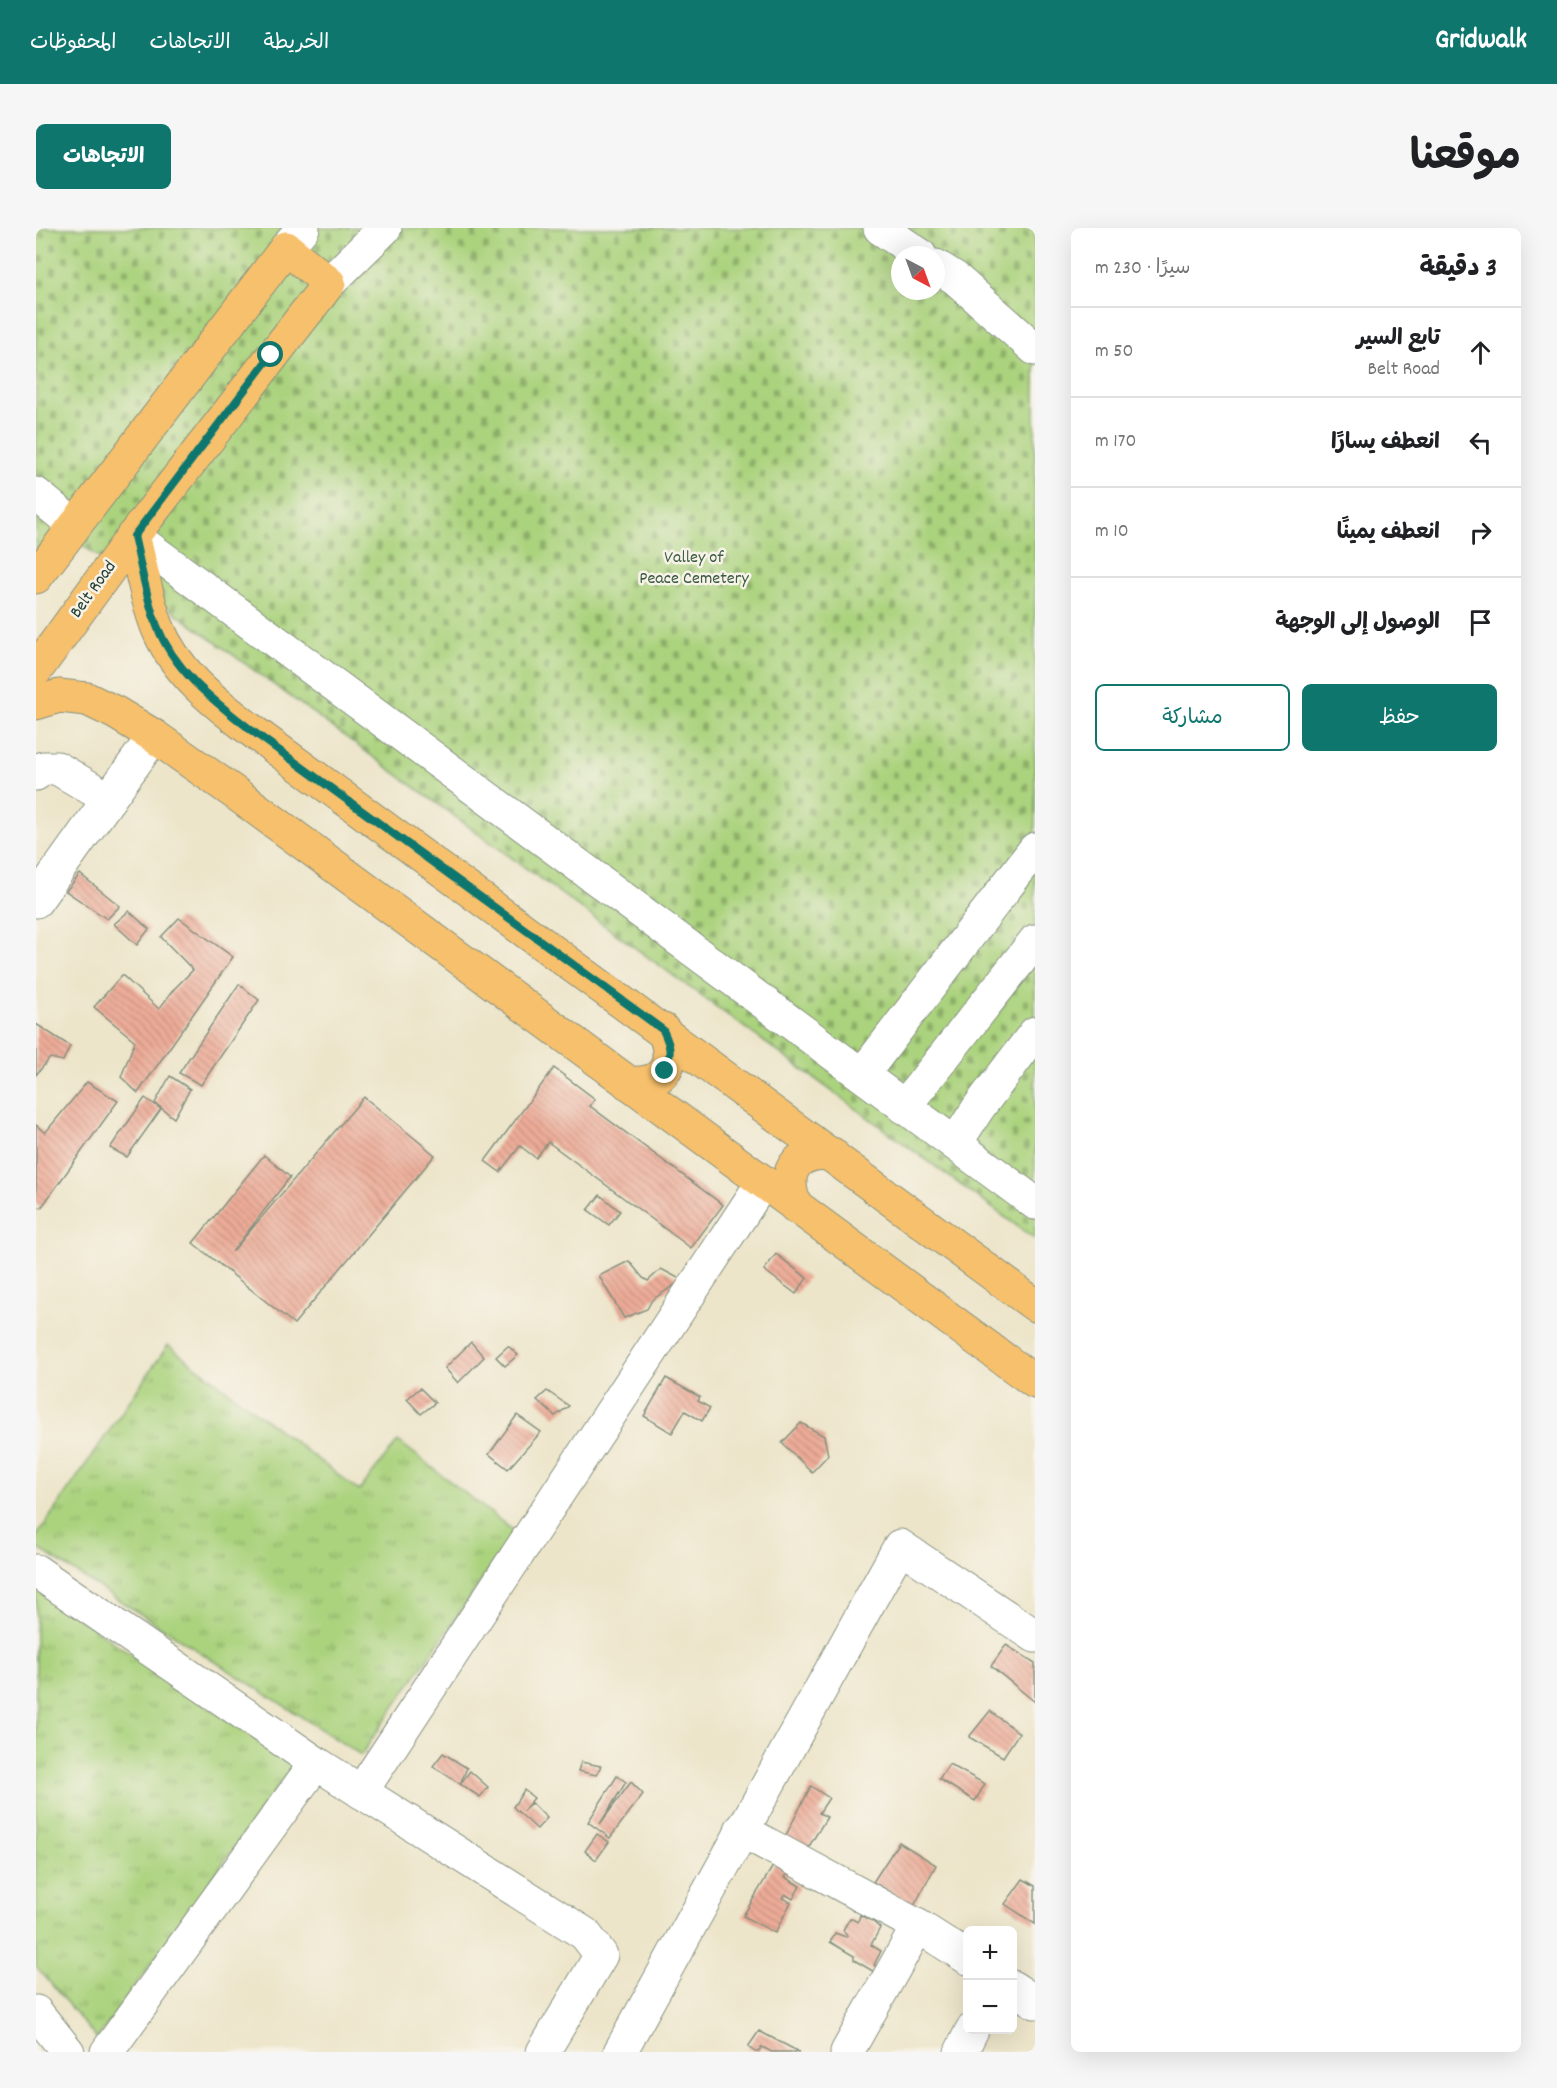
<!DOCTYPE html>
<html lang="ar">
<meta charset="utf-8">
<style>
:root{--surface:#fff;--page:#f6f6f6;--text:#202124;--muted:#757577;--line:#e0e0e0;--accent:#0f766e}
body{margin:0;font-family:Dekko,"Playpen Sans Arabic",sans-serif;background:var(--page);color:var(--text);direction:rtl}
.controls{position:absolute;right:18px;bottom:18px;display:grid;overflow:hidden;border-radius:9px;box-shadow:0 6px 24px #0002}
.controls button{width:54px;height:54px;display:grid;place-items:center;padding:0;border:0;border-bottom:2px solid var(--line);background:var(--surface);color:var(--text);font:30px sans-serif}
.compass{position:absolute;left:855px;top:18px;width:54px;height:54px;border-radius:50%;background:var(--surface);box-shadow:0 6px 24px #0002;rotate:139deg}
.stop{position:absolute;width:18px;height:18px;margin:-14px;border:4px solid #0f766e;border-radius:50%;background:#fff}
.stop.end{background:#0f766e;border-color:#fff;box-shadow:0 2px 6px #0008}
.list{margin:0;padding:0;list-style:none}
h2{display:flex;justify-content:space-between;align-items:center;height:78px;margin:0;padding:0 24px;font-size:26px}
h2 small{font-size:20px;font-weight:400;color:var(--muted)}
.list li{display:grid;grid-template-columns:39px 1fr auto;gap:18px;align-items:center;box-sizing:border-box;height:90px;padding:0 24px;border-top:2px solid var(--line)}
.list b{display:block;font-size:22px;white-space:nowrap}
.list p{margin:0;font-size:20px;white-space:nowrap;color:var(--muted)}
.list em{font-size:20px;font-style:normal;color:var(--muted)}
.actions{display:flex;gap:12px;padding:18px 24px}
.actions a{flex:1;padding:14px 0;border:2px solid var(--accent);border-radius:9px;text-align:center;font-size:21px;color:var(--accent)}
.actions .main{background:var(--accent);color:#fff}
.icon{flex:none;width:33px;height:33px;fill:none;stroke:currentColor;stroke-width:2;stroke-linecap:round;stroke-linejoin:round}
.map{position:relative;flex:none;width:999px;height:1824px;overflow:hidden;direction:ltr;border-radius:9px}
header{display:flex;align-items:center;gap:36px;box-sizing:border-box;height:84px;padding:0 30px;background:var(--accent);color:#fff}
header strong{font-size:28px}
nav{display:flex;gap:33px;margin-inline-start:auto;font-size:21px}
.intro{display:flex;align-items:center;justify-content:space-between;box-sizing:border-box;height:144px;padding:0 36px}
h1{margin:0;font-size:42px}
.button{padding:15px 27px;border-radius:9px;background:var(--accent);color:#fff;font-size:21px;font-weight:700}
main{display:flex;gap:36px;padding:0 36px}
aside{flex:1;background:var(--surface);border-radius:9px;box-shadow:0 6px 24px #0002}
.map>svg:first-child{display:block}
.grass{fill:url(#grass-tufts);stroke:#658859;stroke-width:1.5}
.cemetery{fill:url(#cemetery-stones);stroke:#658859;stroke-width:1.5;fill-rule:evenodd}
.building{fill:url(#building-back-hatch)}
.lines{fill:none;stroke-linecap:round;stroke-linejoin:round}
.minor-casing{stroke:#86917f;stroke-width:35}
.major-casing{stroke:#86917f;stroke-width:35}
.minor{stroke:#fff;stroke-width:33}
.major{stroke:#f7c06c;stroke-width:33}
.route{stroke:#0f766e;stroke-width:8}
.labels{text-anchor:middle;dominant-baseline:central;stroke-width:5;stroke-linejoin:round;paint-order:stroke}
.park-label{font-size:18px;fill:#3b5b43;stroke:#f7f3e8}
.street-label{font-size:18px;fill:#1f3d34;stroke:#f7f3e8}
</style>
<header>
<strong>Gridwalk</strong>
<nav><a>الخريطة</a><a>الاتجاهات</a><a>المحفوظات</a></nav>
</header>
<div class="intro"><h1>موقعنا</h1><a class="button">الاتجاهات</a></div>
<main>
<aside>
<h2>3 دقيقة<small>سيرًا · 230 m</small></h2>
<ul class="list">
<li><svg class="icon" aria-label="ahead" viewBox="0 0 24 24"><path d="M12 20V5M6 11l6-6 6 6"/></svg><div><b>تابع السير</b><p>Belt Road</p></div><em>50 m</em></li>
<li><svg class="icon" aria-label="left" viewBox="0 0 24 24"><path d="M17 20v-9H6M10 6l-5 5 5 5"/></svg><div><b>انعطف يسارًا</b></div><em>170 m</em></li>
<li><svg class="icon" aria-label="right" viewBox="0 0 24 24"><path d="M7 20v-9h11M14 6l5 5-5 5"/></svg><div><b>انعطف يمينًا</b></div><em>10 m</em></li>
<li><svg class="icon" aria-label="arrive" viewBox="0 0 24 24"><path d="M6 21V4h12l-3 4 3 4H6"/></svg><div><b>الوصول إلى الوجهة</b></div></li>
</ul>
<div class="actions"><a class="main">حفظ</a><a>مشاركة</a></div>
</aside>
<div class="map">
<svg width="999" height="1824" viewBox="0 0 999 1824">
<defs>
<pattern id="grass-tufts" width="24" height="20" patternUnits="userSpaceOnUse" patternTransform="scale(1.5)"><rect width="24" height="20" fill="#abd37e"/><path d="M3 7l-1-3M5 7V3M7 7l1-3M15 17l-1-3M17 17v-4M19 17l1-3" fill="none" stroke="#8bac68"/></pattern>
<pattern id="cemetery-stones" width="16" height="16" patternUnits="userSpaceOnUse" patternTransform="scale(1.5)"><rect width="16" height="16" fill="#abd37e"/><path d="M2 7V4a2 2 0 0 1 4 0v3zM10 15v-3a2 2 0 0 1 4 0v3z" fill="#8bac68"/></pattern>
<pattern id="building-back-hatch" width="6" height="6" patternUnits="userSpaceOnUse" patternTransform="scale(1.5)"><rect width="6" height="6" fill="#eeac98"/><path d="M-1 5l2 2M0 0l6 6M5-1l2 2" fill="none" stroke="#c08d7d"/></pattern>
</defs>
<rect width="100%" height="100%" fill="#f7f3e8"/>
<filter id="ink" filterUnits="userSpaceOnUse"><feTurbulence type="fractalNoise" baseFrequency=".0167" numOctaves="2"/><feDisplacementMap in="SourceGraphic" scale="12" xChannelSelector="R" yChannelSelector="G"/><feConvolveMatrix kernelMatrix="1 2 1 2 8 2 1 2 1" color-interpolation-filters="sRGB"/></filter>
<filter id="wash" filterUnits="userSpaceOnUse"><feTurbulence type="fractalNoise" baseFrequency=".008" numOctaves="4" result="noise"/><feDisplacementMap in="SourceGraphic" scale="24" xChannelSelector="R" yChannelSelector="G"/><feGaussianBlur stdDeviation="1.35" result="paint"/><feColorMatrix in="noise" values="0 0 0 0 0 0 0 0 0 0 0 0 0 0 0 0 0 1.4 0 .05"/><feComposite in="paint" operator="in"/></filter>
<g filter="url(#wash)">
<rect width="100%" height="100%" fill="#ede5ca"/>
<!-- grass -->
<g class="grass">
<path d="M132,1117L323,1263L362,1213L479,1304L325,1527L0,1319V1309Z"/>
<path d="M0,1361L257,1537L61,1811L0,1738Z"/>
</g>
<!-- cemetery -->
<path class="cemetery" d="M0,0H999V1011L27,303L0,338ZM864,27H900V63H864Z"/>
<g id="blocks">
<!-- building -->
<g class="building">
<path d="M44,646L84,678L71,691L30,663Z"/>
<path d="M93,683L113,701L101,717L78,696Z"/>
<path d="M143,690L197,729L102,865L85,849L99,813L58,779L86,747L123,781L138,761L157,742L125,709Z"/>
<path d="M203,756L223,772L165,857L143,845Z"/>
<path d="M0,796L34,818L27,833L14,830L0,847Z"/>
<path d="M518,840L559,871L554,878L687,977L655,1020L512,914L500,930L484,918L464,944L449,933Z"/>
<path d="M134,848L154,861L138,890L119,875Z"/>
<path d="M51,854L82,873L5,980L0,977V897L9,905Z"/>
<path d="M328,869L399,927L258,1096L157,1015L228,927L254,949L196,1024Z"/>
<path d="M109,870L125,881L91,929L74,920Z"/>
<path d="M564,967L584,983L573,997L552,982Z"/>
<path d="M740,1026L771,1050L760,1066L728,1042Z"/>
<path d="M593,1033L607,1050L612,1053L625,1041L646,1052L616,1072L611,1081L588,1090L563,1048Z"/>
<path d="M435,1114L448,1129L422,1155L409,1140Z"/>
<path d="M472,1118L482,1127L469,1138L460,1129Z"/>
<path d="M630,1150L664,1169L662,1173L674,1180L666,1193L649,1183L636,1205L608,1188Z"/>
<path d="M384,1160L399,1175L385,1186L371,1171Z"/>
<path d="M511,1163L533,1178L519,1188L501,1172Z"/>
<path d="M481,1187L505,1204L472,1241L453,1226Z"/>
<path d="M765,1195L788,1208L792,1227L776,1244L746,1215Z"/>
<path d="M970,1417L999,1435V1474L955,1438Z"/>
<path d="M954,1483L983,1505L967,1529L933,1509Z"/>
<path d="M407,1525L431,1540L424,1556L397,1538Z"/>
<path d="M545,1534L565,1538L560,1547L542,1543Z"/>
<path d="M913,1536L949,1556L939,1573L903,1551Z"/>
<path d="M434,1543L452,1559L444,1569L424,1556Z"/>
<path d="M581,1548L590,1554L564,1596L595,1554L607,1566L574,1610L552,1594Z"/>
<path d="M775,1558L793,1570L783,1585L791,1589L772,1620L749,1609Z"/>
<path d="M488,1562L498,1570L487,1583L496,1575L511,1590L501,1601L477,1579Z"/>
<path d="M561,1606L573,1614L560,1632L549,1623Z"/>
<path d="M863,1614L900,1637L878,1678L837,1654Z"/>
<path d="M740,1633L756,1641L749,1649L764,1658L757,1671L749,1666L746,1670L755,1674L739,1705L707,1688Z"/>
<path d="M987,1651L999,1658V1696L969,1676Z"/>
<path d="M824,1687L836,1693L844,1700L835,1717L845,1723L838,1737L843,1741L840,1745L818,1732V1728L794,1714L799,1705L810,1709L811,1707L807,1702L814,1690L822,1694Z"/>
<path d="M723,1803L763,1824H736L726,1819L722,1824H719L712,1819Z"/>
</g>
</g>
</g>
<g filter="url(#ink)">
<use href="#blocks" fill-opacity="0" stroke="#86917f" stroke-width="1.5"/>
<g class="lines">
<defs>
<g id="minor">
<path d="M844,0L884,27"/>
<path d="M250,20L267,0"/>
<path d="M900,38L919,50L999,121"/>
<path d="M293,55L349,0"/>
<path d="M0,266L38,297"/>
<path d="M97,308L999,975"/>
<path d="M0,546L7,540H21L73,571"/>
<path d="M0,673L118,508"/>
<path d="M826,847L999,621"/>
<path d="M868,879L999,713"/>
<path d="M919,916L943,879L999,805"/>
<path d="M0,1343L280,1535L549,1706L565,1727L507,1824"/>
<path d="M325,1564L727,954"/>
<path d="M705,1602L882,1698L932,1730"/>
<path d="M976,1759L999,1774"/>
<path d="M0,1784L32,1824"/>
<path d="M71,1824L280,1535"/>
<path d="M584,1824L864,1318L999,1408"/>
<path d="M811,1824L882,1698"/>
<path d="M925,1824L936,1802"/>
</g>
<g id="major">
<path d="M97,308C105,337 110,370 121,398C139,444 177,473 215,502L999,1077"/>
<path d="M0,349L250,20L293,55L97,308L0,442"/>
<path d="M0,475L23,468L51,471L80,485L118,508L199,565L999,1154"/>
<path d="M592,855C629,858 642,835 627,802"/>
<path d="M760,979C745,945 758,922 796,926"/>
</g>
</defs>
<!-- minor casing -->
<use href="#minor" class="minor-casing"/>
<!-- major casing -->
<use href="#major" class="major-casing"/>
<!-- minor -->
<use href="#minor" class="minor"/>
<!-- major -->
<use href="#major" class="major"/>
</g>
</g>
<g class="lines" filter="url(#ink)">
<!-- route -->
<path class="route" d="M235,127L98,308C105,337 110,370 121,398C139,444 177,472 215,502L627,802C635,819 636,825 629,843"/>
</g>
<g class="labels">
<!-- park labels -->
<g class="park-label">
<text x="658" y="330">Valley of<tspan x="658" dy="21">Peace Cemetery</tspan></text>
</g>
<!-- street labels -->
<g class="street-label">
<text transform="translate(58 362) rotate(-54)">Belt Road</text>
</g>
</g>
</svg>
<div class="controls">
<button>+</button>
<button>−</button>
</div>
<svg class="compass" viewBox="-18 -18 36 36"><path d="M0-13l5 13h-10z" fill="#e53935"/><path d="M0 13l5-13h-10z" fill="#757577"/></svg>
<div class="stop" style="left:235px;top:127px"></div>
<div class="stop end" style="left:629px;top:843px"></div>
</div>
</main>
